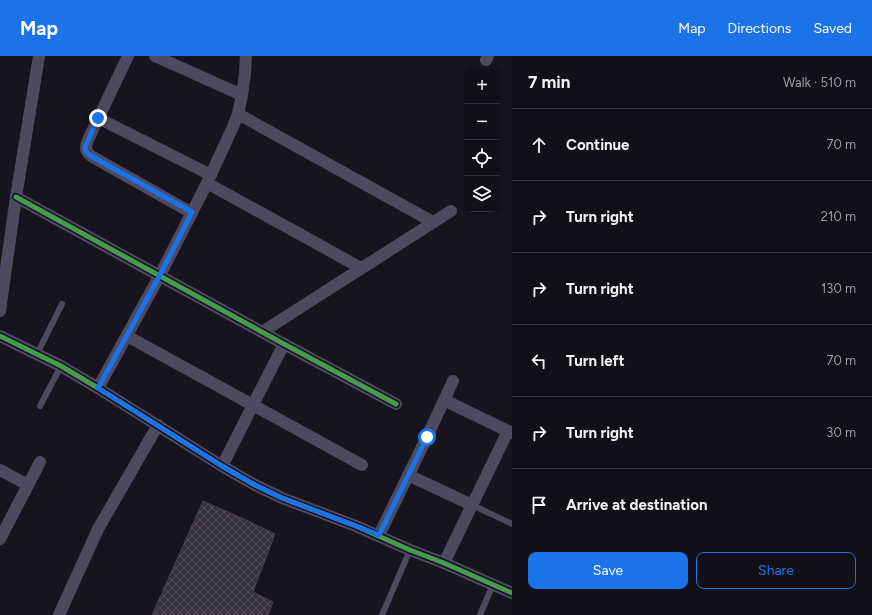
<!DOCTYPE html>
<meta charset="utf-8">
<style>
:root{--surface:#110f17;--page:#1e1d24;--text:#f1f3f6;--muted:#9c9ca1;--line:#302f36;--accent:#1a73e8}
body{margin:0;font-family:Figtree,sans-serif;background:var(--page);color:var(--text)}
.controls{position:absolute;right:12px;top:12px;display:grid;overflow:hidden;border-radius:8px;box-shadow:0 1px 3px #0004}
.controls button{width:36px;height:36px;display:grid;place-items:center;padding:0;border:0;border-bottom:1px solid var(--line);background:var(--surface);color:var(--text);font:20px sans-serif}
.stop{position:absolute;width:12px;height:12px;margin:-9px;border:3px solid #1a73e8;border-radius:50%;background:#fff}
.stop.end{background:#1a73e8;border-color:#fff;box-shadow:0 1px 4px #0008}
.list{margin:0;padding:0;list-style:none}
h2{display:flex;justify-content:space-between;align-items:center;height:52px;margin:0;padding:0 16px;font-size:17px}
h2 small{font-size:13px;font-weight:400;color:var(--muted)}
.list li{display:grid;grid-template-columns:26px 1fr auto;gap:12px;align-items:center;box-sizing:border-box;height:72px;padding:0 16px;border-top:1px solid var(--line)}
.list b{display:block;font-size:15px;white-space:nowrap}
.list em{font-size:13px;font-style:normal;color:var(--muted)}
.actions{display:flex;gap:8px;padding:12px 16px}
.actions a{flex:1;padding:9px 0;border:1px solid var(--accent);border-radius:8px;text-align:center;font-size:14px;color:var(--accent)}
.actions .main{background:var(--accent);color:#fff}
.icon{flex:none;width:22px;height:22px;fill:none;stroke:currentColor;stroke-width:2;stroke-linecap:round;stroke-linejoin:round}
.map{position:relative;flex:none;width:512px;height:559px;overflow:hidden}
header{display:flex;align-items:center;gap:24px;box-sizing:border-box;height:56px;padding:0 20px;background:var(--accent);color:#fff}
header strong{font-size:19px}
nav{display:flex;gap:22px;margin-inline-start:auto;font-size:14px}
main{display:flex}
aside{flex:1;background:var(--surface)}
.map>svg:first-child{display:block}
.building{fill:url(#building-cross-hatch);stroke:#453f53}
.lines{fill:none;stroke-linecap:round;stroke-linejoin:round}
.service{stroke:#4d4a60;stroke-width:6}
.minor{stroke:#4d4a60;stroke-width:12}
.cycleway-casing{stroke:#160f24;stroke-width:8}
.cycleway{stroke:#469c4c;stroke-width:5}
.route{stroke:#1a73e8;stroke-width:5}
</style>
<header>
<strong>Map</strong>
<nav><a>Map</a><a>Directions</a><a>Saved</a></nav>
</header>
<main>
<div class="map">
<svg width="512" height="559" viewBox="0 0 512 559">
<defs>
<pattern id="building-cross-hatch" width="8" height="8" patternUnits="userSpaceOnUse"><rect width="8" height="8" fill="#373242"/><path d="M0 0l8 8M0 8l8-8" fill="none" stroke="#544f5e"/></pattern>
</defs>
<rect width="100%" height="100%" fill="#17141f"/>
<!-- building -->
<path class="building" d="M203,445L244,463L275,478L253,536L273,546L268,559H152Z"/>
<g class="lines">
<!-- service -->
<g class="service">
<path d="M37,298L62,248"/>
<path d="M40,350L61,310"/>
<path d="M472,449L512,468"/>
<path d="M382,559L410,494"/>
<path d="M480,559L493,528"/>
</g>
<!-- minor -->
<g class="minor">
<path d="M128,0L88,84C85,92 85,95 91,100L192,157"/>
<path d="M155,0L242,39"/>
<path d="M486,4L488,0"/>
<path d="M238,58L433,166"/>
<path d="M98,62L211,119"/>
<path d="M207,127L361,212"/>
<path d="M16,141L284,288L396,348"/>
<path d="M0,255L16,141L39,0"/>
<path d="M262,276L451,155"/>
<path d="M0,280L61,310L98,332L222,410L255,429L282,442L356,470L410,494L444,507L512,537"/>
<path d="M127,280L362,409"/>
<path d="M98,332L160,219L207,127L232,73L238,58L242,39L245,18L246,0"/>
<path d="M444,344L512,377"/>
<path d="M222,410L284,288"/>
<path d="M0,414L28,429"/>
<path d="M408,419L472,449"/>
<path d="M379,479L427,381L453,325"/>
<path d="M0,483L40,406"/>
<path d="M444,507L508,375"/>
<path d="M59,559L98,473L158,369"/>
</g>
<defs>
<g id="cycleway">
<path d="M16,141L284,288L396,348"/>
<path d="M0,280L61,310L98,332L222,410L255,429L282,442L356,470L410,494L444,507L512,537"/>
</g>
</defs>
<!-- cycleway casing -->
<use href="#cycleway" class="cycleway-casing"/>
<!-- cycleway -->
<use href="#cycleway" class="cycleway"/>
</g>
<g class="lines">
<!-- route -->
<path class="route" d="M98,62L85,91L86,96L91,100L192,156L160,219L98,332L222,410L255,429L282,442L356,470L379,479L427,381"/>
</g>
</svg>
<div class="controls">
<button>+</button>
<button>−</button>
<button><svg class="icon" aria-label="locate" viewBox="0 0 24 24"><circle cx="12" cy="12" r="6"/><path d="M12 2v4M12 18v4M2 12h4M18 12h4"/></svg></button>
<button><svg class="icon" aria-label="layers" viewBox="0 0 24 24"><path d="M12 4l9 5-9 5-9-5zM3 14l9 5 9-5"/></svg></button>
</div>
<div class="stop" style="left:427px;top:381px"></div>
<div class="stop end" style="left:98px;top:62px"></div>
</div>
<aside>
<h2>7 min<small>Walk · 510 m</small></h2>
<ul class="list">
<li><svg class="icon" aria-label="ahead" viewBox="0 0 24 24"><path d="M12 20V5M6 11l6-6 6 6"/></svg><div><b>Continue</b></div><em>70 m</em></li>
<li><svg class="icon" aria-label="right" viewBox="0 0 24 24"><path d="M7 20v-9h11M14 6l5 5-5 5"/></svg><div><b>Turn right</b></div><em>210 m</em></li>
<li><svg class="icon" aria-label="right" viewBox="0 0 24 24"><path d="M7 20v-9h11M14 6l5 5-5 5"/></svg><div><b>Turn right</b></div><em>130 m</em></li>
<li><svg class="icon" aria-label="left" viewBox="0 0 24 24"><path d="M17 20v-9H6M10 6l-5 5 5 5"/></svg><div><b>Turn left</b></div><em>70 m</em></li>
<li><svg class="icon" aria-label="right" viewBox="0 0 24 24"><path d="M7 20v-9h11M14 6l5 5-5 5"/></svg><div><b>Turn right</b></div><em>30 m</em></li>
<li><svg class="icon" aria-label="arrive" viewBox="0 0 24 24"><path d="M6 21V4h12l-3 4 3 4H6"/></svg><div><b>Arrive at destination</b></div></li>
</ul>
<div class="actions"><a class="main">Save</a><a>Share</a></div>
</aside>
</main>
